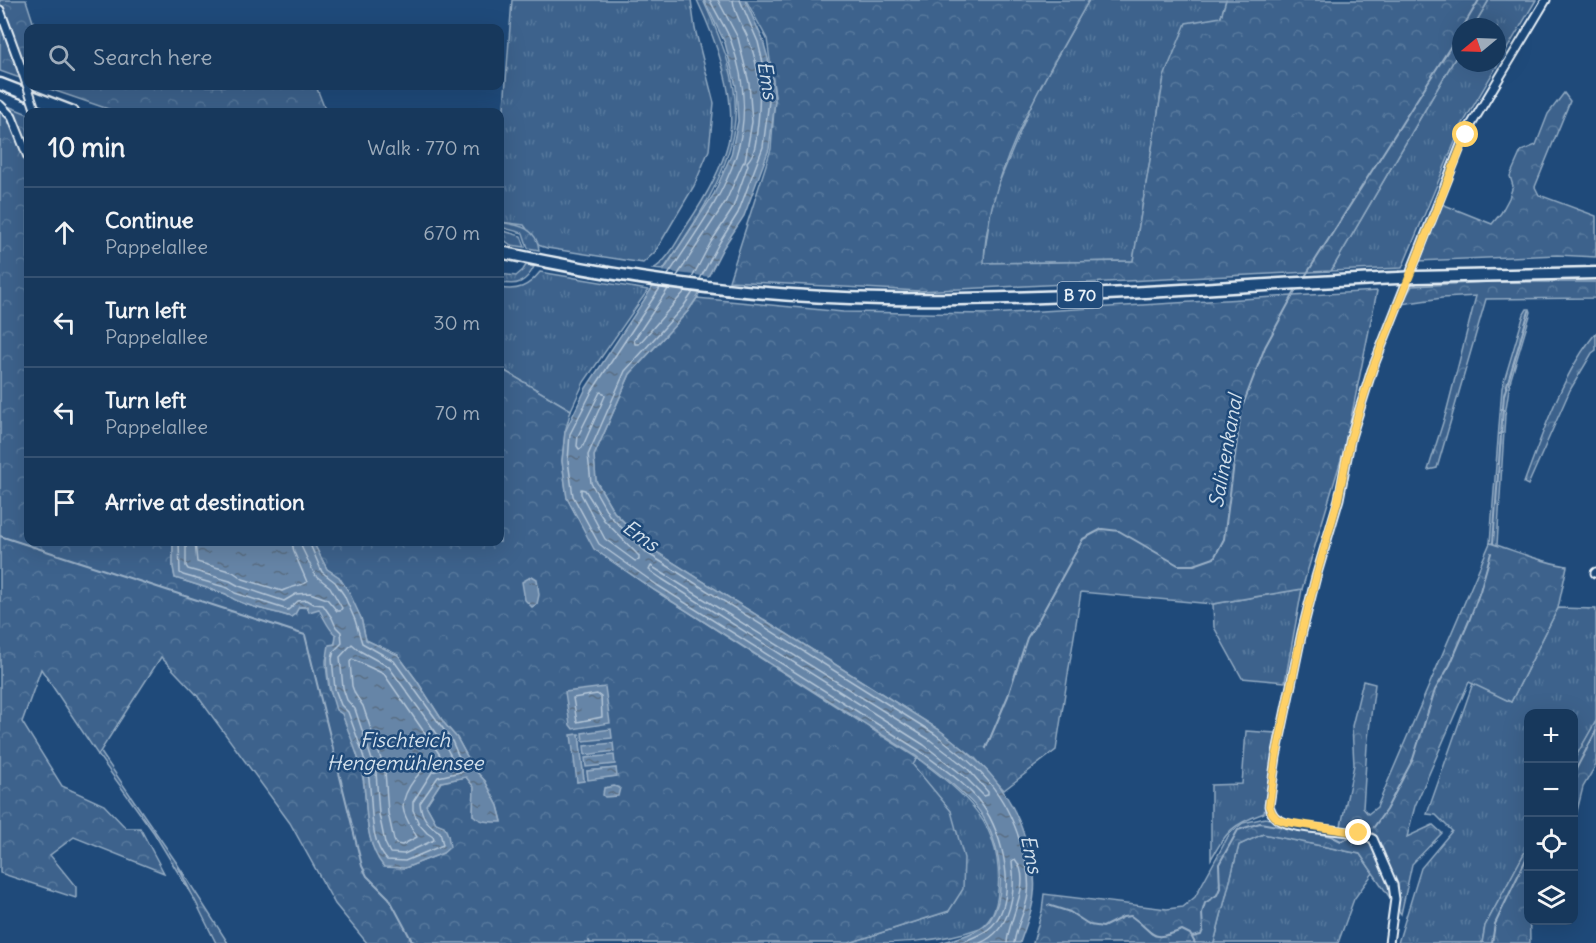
<!DOCTYPE html>
<meta charset="utf-8">
<style>
:root{--surface:#17385c;--page:#244365;--text:#f1f3f6;--muted:#9eacbb;--line:#365272}
body{margin:0;font-family:Delius,sans-serif;background:var(--page);color:var(--text)}
.controls{position:absolute;right:18px;bottom:18px;display:grid;overflow:hidden;border-radius:12px;box-shadow:0 6px 24px #0002}
.controls button{width:54px;height:54px;display:grid;place-items:center;padding:0;border:0;border-bottom:2px solid var(--line);background:var(--surface);color:var(--text);font:30px sans-serif}
.compass{position:absolute;left:1452px;top:18px;width:54px;height:54px;border-radius:50%;background:var(--surface);box-shadow:0 6px 24px #0002;rotate:251deg}
.stop{position:absolute;width:18px;height:18px;margin:-14px;border:4px solid #ffd166;border-radius:50%;background:#fff}
.stop.end{background:#ffd166;border-color:#fff;box-shadow:0 2px 6px #0008}
.list{margin:0;padding:0;list-style:none}
h2{display:flex;justify-content:space-between;align-items:center;height:78px;margin:0;padding:0 24px;font-size:26px}
h2 small{font-size:20px;font-weight:400;color:var(--muted)}
.list li{display:grid;grid-template-columns:39px 1fr auto;gap:18px;align-items:center;box-sizing:border-box;height:90px;padding:0 24px;border-top:2px solid var(--line)}
.list b{display:block;font-size:22px;white-space:nowrap}
.list p{margin:0;font-size:20px;white-space:nowrap;color:var(--muted)}
.list em{font-size:20px;font-style:normal;color:var(--muted)}
.icon{flex:none;width:33px;height:33px;fill:none;stroke:currentColor;stroke-width:2;stroke-linecap:round;stroke-linejoin:round}
.map{position:relative;flex:none;width:1596px;height:943px;overflow:hidden}
.search{position:absolute;background:var(--surface);box-shadow:0 6px 24px #0002;left:24px;top:24px;width:480px;height:66px;display:flex;align-items:center;gap:15px;box-sizing:border-box;padding:0 21px;border-radius:12px;color:var(--muted);font-size:22px}
.panel{position:absolute;background:var(--surface);box-shadow:0 6px 24px #0002;left:24px;top:108px;width:480px;height:438px;border-radius:12px}
.map>svg:first-child{display:block}
.grass{fill:url(#grass-tufts);stroke:#92aac2;stroke-width:1.5}
.forest{fill:url(#forest-crowns);stroke:#92aac2;stroke-width:1.5;fill-rule:evenodd}
.water{fill:url(#water-ripples);stroke:#9ab0c7;stroke-width:1.5}
.pier{fill:#1f4a7a}
.lines{fill:none;stroke-linecap:round;stroke-linejoin:round}
.shore{stroke:#b4c6d8;stroke-width:1.5}
.stream{stroke:#9ab0c7;stroke-width:2}
.street-casing{stroke:#e8f1f8;stroke-width:11}
.primary-casing{stroke:#e8f1f8;stroke-width:15}
.street{stroke:#1f4a7a;stroke-width:7}
.primary{stroke:#1f4a7a;stroke-width:10}
.street-bridge-casing{stroke:#e8f1f8;stroke-width:11;stroke-linecap:butt}
.primary-bridge-casing{stroke:#e8f1f8;stroke-width:15;stroke-linecap:butt}
.street-bridge{stroke:#1f4a7a;stroke-width:7}
.primary-bridge{stroke:#1f4a7a;stroke-width:10}
.route{stroke:#ffd166;stroke-width:8}
.labels{text-anchor:middle;dominant-baseline:central;stroke-width:5;stroke-linejoin:round;paint-order:stroke}
.shield{fill:#1f4a7a;stroke:#acbfd2;stroke-width:1.5}
.shield-label{font-size:16px;font-weight:bold;fill:#e8f1f8}
.water-label{font-size:20px;font-style:italic;fill:#d4e1ec;stroke:#1f4a7a}
</style>
<div class="map">
<svg width="1596" height="943" viewBox="0 0 1596 943">
<defs>
<pattern id="grass-tufts" width="24" height="20" patternUnits="userSpaceOnUse" patternTransform="scale(1.5)"><rect width="24" height="20" fill="#3c628c"/><path d="M3 7l-1-3M5 7V3M7 7l1-3M15 17l-1-3M17 17v-4M19 17l1-3" fill="none" stroke="#58799d"/></pattern>
<pattern id="forest-crowns" width="20" height="18" patternUnits="userSpaceOnUse" patternTransform="scale(1.5)"><rect width="20" height="18" fill="#3c628c"/><path d="M2 6a3 3 0 1 1 6 0M12 15a3 3 0 1 1 6 0" fill="none" stroke="#58799d"/></pattern>
<pattern id="water-ripples" width="26" height="14" patternUnits="userSpaceOnUse" patternTransform="scale(1.5)"><rect width="26" height="14" fill="#6685a7"/><path d="M2 4q2-2 4 0t4 0M15 11q2-2 4 0t4 0" fill="none" stroke="#596d82"/></pattern>
</defs>
<rect width="100%" height="100%" fill="#1f4a7a"/>
<filter id="ink" filterUnits="userSpaceOnUse"><feTurbulence type="fractalNoise" baseFrequency=".0167" numOctaves="2"/><feDisplacementMap in="SourceGraphic" scale="12" xChannelSelector="R" yChannelSelector="G"/><feConvolveMatrix kernelMatrix="1 2 1 2 8 2 1 2 1" color-interpolation-filters="sRGB"/></filter>
<g filter="url(#ink)">
<!-- grass -->
<g class="grass">
<path d="M512,0H691L695,29L714,103L709,150L694,186L655,252L643,263L547,248L538,245L524,225L500,222V161Z"/>
<path d="M697,0H703C721,39 741,84 734,128C727,178 691,229 663,270L653,269C668,261 678,239 687,225C703,201 721,171 728,143C739,100 715,38 697,0Z"/>
<path d="M1089,0H1226L1221,17L1164,77L1133,261L983,263L993,197L1035,96Z"/>
<path d="M1489,0H1536L1462,125L1402,268L1331,271L1461,48V63H1497V27H1473Z"/>
<path d="M526,265L534,267C526,282 517,287 500,282V274L516,276L523,270Z"/>
<path d="M540,272L648,290L584,382L571,410L500,368V288C518,291 528,287 540,272Z"/>
<path d="M1527,309H1530L1531,312L1510,382L1505,415L1497,545L1490,543L1502,388L1524,314Z"/>
<path d="M1302,589L1285,682L1242,678L1214,627L1213,604Z"/>
<path d="M1558,608L1596,609V721L1574,760V714H1528V846L1485,926L1482,943H1398L1421,868L1452,831L1436,815L1427,814L1473,683L1511,702Z"/>
<path d="M1246,731L1276,733L1264,813C1231,825 1228,830 1211,859V785L1242,784Z"/>
<path d="M100,751L176,862L194,899L154,833L98,755Z"/>
<path d="M917,758C966,795 1004,824 998,892C997,905 992,921 980,928C940,943 893,943 849,943L949,911L951,811L912,765Z"/>
<path d="M1263,834L1360,854L1373,873L1354,899L1338,943H1214L1239,845Z"/>
</g>
<!-- forest -->
<g class="forest">
<path d="M0,0H26L35,28H28V81L0,71Z"/>
<path d="M746,0H1089C1045,78 986,173 984,263L1133,261L1164,77L1186,23L1221,17L1226,0H1489L1473,27H1461V48L1331,271L919,291L729,281L771,149L775,96L767,39Z"/>
<path d="M41,86H316L326,112H117Z"/>
<path d="M1564,93L1570,101L1535,187L1539,195L1596,216V257L1557,255L1418,261L1442,204L1492,224L1501,213L1509,198L1513,186L1510,176L1521,151L1536,145L1548,114Z"/>
<path d="M0,103L28,114V542H173V567L175,578L226,594C240,606 273,611 291,617L295,614L299,607L320,609C323,619 334,625 336,636C338,645 326,652 326,661C326,669 328,680 329,688C331,697 338,705 342,713C350,731 358,754 362,774C369,805 362,839 384,866L405,868L443,853L444,827L436,823L426,805L441,782L466,777L474,787L473,815L502,821L498,806L485,781L474,769L457,738L444,723L417,681L398,655L366,640L361,618L339,577L327,569L313,542H500V368L571,410L565,432L562,461L567,498L595,549L654,590L917,758L913,765L951,811L964,858L963,889L949,911L849,943H367L335,904L290,823L196,694L161,657L98,755L41,669L22,722L62,786L104,805L126,828H140L164,873L74,837L50,855L76,887V898L0,873ZM579,735L584,780L577,782V781ZM616,768V776L588,779L587,771Z"/>
<path d="M500,222C518,225 537,227 539,250L528,248L523,233L500,227Z"/>
<path d="M500,230L521,236L525,247L511,245L500,237Z"/>
<path d="M1490,282H1596V298L1486,299L1437,468L1428,470L1446,413L1476,296L1442,298L1401,304L1412,286Z"/>
<path d="M1377,291L1346,443L1302,589L1213,604L1081,592L1056,750L1004,790L975,758L938,729L650,548L614,512L596,481L594,456L630,374L688,311L697,298L843,312L991,314Z"/>
<path d="M1596,333V350L1592,353L1570,390L1528,485L1524,483C1541,437 1564,370 1596,333Z"/>
<path d="M1490,543C1516,551 1540,562 1567,566L1558,608L1511,702L1469,682L1415,806L1407,837L1433,825L1442,833L1412,864L1401,914L1360,854L1263,834L1239,845L1214,943H1033L1042,911L1044,894L1167,909L1183,907L1195,897L1230,833L1243,823L1265,818L1344,835L1341,826L1354,765L1352,726L1363,681L1375,684L1367,746L1363,808L1368,814L1377,807Z"/>
<path d="M1596,721V765L1583,787L1574,823V760Z"/>
<path d="M1528,846L1530,943H1482L1485,926Z"/>
<path d="M176,862L228,943H216Z"/>
</g>
<!-- water -->
<g class="water">
<path d="M704,0H745L763,40L772,74L775,101L769,149L744,216L723,248L697,298L688,311L630,374L594,456L596,481L614,512L650,548L938,729C984,764 1010,786 1027,844C1032,859 1036,878 1034,894C1033,911 1025,927 1020,943H940C955,939 980,933 990,920C1010,890 998,833 976,807C958,787 937,772 916,756L654,590L594,549L567,498L562,461L565,432L586,388L714,194L731,155L738,121L736,86L725,43Z"/>
<path d="M173,542H313L327,569L339,577L349,592L361,618L366,640L398,655L417,681L444,723L457,738L474,769L485,781L498,806L502,822C491,822 481,823 473,815L474,787L466,777L441,782L426,805L436,823L444,826L448,835L450,847L443,853L405,868L384,867C363,841 368,807 363,776C359,755 349,734 342,714L336,710C329,689 324,667 329,645L335,644L336,635C331,632 322,615 319,609L309,612L307,606L299,607L295,614L291,617C273,611 240,606 226,594L175,578L173,567Z"/>
<path d="M532,576L537,579L539,595L537,604L532,607L525,600L522,582Z"/>
<path d="M605,687L610,723L573,729L570,725L565,692Z"/>
<path d="M611,729L612,738L583,741L582,733Z"/>
<path d="M579,734L584,781L577,782L571,735Z"/>
<path d="M613,743L614,751L585,755L584,746Z"/>
<path d="M614,755L615,764L586,767L585,758Z"/>
<path d="M616,768L617,776L588,780L587,771Z"/>
<path d="M614,786L620,788L618,796L605,797L603,795L604,788Z"/>
</g>
<!-- pier -->
<path class="pier" d="M660,271L711,277L703,293L650,286Z"/>
<g class="lines">
<!-- shore -->
<g class="shore">
<path d="M668,275C720,196 767,141 731,41C726,27 716,14 710,0"/>
<path d="M677,276L726,201L743,163L745,161L752,122L749,83L738,38L718,0"/>
<path d="M692,278L711,242L732,210L748,165L747,162C755,154 756,142 757,131C761,101 761,73 750,43C745,29 734,15 733,0"/>
<path d="M700,279L718,245L738,213L763,147L769,101L766,75L758,42L740,0"/>
<path d="M660,288L592,391L570,434L568,461L573,496L599,544L657,585L920,751C941,767 966,783 982,805C1003,833 1019,898 992,926C983,935 971,938 960,943"/>
<path d="M668,289L634,340L635,344H639L685,291"/>
<path d="M693,292L683,307L625,371L588,455L591,483L609,515L647,553L935,734C979,768 1004,789 1021,844C1026,860 1030,878 1028,894C1026,911 1016,926 1014,943"/>
<path d="M600,392L604,393L605,396L582,448L579,449L577,446L578,436Z"/>
<path d="M581,489L585,490L604,520L639,556V560L635,561L605,539L581,494Z"/>
<path d="M179,542L180,573L183,575L228,588L235,593L288,610L298,601L307,600L314,604L323,605L332,618L336,627L341,632L342,643L334,651L332,659L335,689L341,705L348,712C355,732 364,753 368,774C374,801 367,838 387,860L405,861L443,845L440,832C429,826 421,816 420,803L438,777L465,771L467,767L458,755L452,741L394,661L362,643L355,620L344,595L335,582L322,572L309,542"/>
<path d="M186,542V566L188,569L230,581L239,586L284,601L296,594L310,593L327,599L337,611H340L342,608L330,587L315,575L302,548L301,542"/>
<path d="M195,542L197,562L233,572L243,579L282,591C289,587 304,585 307,582L294,552L292,542"/>
<path d="M651,566L930,740L967,768L988,792V795L984,796L964,776L924,745L662,579L649,570Z"/>
<path d="M352,644L360,651L389,667L445,745L454,762L452,766L432,772L413,802V810L419,824L427,833L433,837L434,840L404,854L390,853L385,843L379,814L376,772L355,709L347,700L343,688L340,657Z"/>
<path d="M352,659L384,674L440,755L439,759C424,763 403,790 403,807C404,818 412,828 417,837L402,845L396,844L394,840L388,813L385,771L363,706L355,694L352,686L350,662Z"/>
<path d="M597,694L601,697L602,717L577,722L573,698Z"/>
<path d="M980,943C1012,930 1016,891 1012,861L1015,859C1034,882 1008,918 1007,943"/>
</g>
<!-- stream -->
<g class="stream">
<path d="M1463,27L1479,0"/>
<path d="M1304,278L1461,30"/>
<path d="M0,536L305,635L362,866L367,876L389,898L412,941L416,943"/>
<path d="M1493,543L1504,395L1529,311"/>
<path d="M986,748L1008,696L1027,638L1039,619L1083,539L1102,529L1119,531L1178,565H1194L1214,558L1224,539L1241,410L1265,347L1297,288"/>
<path d="M1574,773L1596,731"/>
<path d="M1353,827H1367"/>
<path d="M1374,827L1386,810L1413,759L1435,690L1450,665L1469,621L1480,591L1491,553"/>
<path d="M1300,830L1331,836L1341,841L1349,838"/>
<path d="M1048,905L1070,912L1090,925L1103,927L1123,917L1131,916C1157,934 1148,943 1182,930L1190,934L1195,943"/>
<path d="M1192,937L1201,935L1203,930L1202,913L1205,903L1217,895L1220,888L1219,864L1238,830L1260,823L1295,829"/>
<path d="M589,941L590,943"/>
<path d="M1492,943L1495,924L1528,855"/>
</g>
<defs>
<g id="street">
<path d="M0,10L22,70"/>
<path d="M0,105L12,117L28,157"/>
<path d="M1595,573L1596,572"/>
<path d="M1389,943L1395,899L1393,885L1373,839C1347,825 1298,834 1276,818C1272,815 1271,811 1269,806L1276,757L1302,632L1316,577L1339,499L1351,437L1372,370L1465,135L1546,0"/>
</g>
<g id="primary">
<path d="M0,84L73,112"/>
<path d="M500,252C624,279 754,297 882,299C1055,302 1227,285 1399,278"/>
<path d="M1416,277L1596,273"/>
</g>
</defs>
<!-- street casing -->
<use href="#street" class="street-casing"/>
<!-- primary casing -->
<use href="#primary" class="primary-casing"/>
<!-- street -->
<use href="#street" class="street"/>
<!-- primary -->
<use href="#primary" class="primary"/>
<defs>
<path id="street-bridge" d="M22,70L36,112"/>
<path id="primary-bridge" d="M1399,278L1416,277"/>
</defs>
<!-- street-bridge casing -->
<use href="#street-bridge" class="street-bridge-casing"/>
<!-- primary-bridge casing -->
<use href="#primary-bridge" class="primary-bridge-casing"/>
<!-- street-bridge -->
<use href="#street-bridge" class="street-bridge"/>
<!-- primary-bridge -->
<use href="#primary-bridge" class="primary-bridge"/>
</g>
</g>
<g class="lines" filter="url(#ink)">
<!-- route -->
<path class="route" d="M1359,833L1286,822L1277,819L1272,813L1269,806L1276,758L1302,632L1316,577L1338,500L1351,437L1372,370L1466,135"/>
</g>
<g class="labels">
<!-- shield labels -->
<rect class="shield" x="1057.5" y="282" width="45" height="26" rx="4.5"/>
<g class="shield-label">
<text x="1080" y="295">B 70</text>
</g>
<!-- water labels -->
<g class="water-label">
<text transform="translate(768 80) rotate(81)">Ems</text>
<text transform="translate(1225 451) rotate(-80)">Salinenkanal</text>
<text transform="translate(641 535) rotate(35)">Ems</text>
<text x="405" y="739">Fischteich<tspan x="405" dy="23">Hengemühlensee</tspan></text>
<text transform="translate(1032 854) rotate(78)">Ems</text>
</g>
</g>
</svg>
<div class="controls">
<button>+</button>
<button>−</button>
<button><svg class="icon" aria-label="locate" viewBox="0 0 24 24"><circle cx="12" cy="12" r="6"/><path d="M12 2v4M12 18v4M2 12h4M18 12h4"/></svg></button>
<button><svg class="icon" aria-label="layers" viewBox="0 0 24 24"><path d="M12 4l9 5-9 5-9-5zM3 14l9 5 9-5"/></svg></button>
</div>
<svg class="compass" viewBox="-18 -18 36 36"><path d="M0-13l5 13h-10z" fill="#e53935"/><path d="M0 13l5-13h-10z" fill="#9eacbb"/></svg>
<div class="stop" style="left:1466px;top:135px"></div>
<div class="stop end" style="left:1359px;top:833px"></div>
<div class="search"><svg class="icon" aria-label="search" viewBox="0 0 24 24"><circle cx="10" cy="10" r="6"/><path d="M15 15l6 6"/></svg>Search here</div>
<section class="panel">
<h2>10 min<small>Walk · 770 m</small></h2>
<ul class="list">
<li><svg class="icon" aria-label="ahead" viewBox="0 0 24 24"><path d="M12 20V5M6 11l6-6 6 6"/></svg><div><b>Continue</b><p>Pappelallee</p></div><em>670 m</em></li>
<li><svg class="icon" aria-label="left" viewBox="0 0 24 24"><path d="M17 20v-9H6M10 6l-5 5 5 5"/></svg><div><b>Turn left</b><p>Pappelallee</p></div><em>30 m</em></li>
<li><svg class="icon" aria-label="left" viewBox="0 0 24 24"><path d="M17 20v-9H6M10 6l-5 5 5 5"/></svg><div><b>Turn left</b><p>Pappelallee</p></div><em>70 m</em></li>
<li><svg class="icon" aria-label="arrive" viewBox="0 0 24 24"><path d="M6 21V4h12l-3 4 3 4H6"/></svg><div><b>Arrive at destination</b></div></li>
</ul>
</section>
</div>
